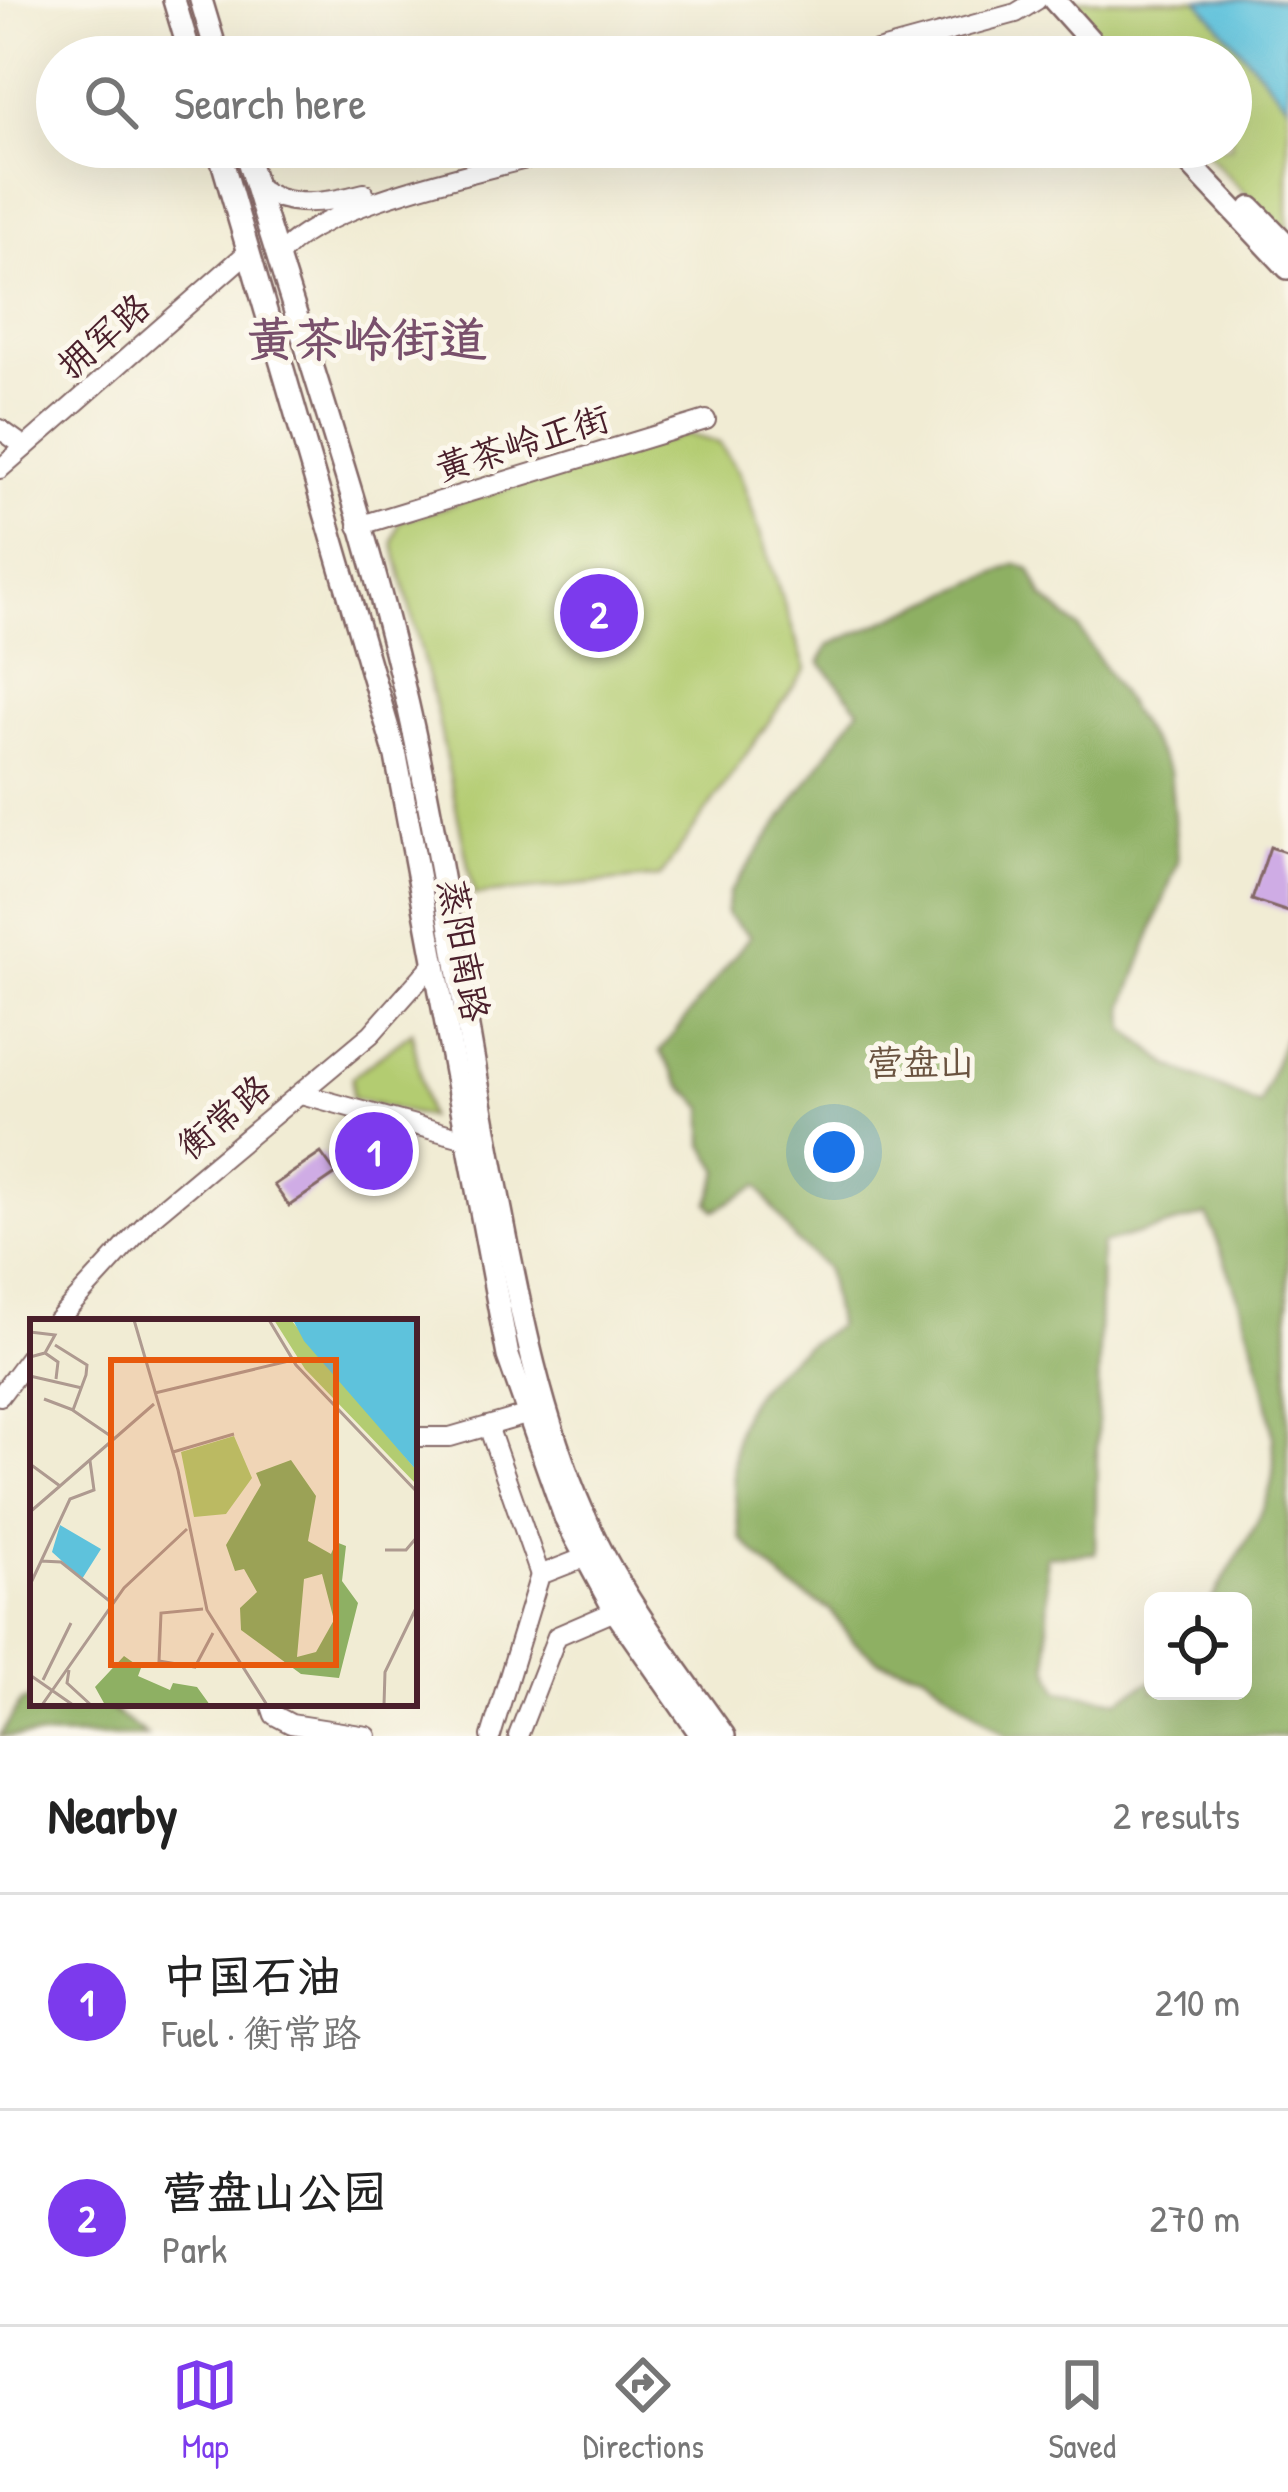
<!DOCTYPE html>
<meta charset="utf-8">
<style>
:root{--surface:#fff;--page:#f6f6f6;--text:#222;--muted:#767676;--line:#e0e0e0;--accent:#7c3aed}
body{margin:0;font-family:"Patrick Hand","LXGW WenKai TC",sans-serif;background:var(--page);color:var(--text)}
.controls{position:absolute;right:36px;bottom:36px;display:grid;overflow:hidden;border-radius:18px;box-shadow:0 12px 48px #0002}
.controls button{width:108px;height:108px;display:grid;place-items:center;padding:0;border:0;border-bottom:3px solid var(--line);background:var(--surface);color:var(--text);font:60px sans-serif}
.you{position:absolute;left:834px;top:1152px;width:42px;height:42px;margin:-30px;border:9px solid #fff;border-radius:50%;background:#1a73e8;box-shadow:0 0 0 18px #1a73e833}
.badge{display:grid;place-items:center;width:78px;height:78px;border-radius:50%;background:var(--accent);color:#fff;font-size:39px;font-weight:700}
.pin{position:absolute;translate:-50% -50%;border:6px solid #fff;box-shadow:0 3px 12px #0006}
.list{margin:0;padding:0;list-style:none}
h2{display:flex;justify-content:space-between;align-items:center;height:156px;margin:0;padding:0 48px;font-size:51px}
h2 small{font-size:39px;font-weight:400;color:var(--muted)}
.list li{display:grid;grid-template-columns:78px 1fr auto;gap:36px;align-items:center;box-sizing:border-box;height:216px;padding:0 48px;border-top:3px solid var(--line)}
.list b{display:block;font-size:45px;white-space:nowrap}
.list p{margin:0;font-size:39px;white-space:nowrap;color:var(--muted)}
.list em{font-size:39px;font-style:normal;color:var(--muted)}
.icon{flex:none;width:66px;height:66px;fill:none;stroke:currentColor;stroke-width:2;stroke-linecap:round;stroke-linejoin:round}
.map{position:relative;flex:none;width:1288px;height:1736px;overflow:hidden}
.search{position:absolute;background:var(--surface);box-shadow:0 12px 48px #0002;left:36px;right:36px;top:36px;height:132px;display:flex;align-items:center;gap:30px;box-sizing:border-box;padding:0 42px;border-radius:66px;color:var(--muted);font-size:45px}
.sheet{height:588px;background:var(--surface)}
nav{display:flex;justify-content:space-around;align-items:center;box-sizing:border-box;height:168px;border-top:3px solid var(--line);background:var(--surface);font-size:33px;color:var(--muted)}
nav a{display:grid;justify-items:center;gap:6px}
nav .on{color:var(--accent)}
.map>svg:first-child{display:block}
.green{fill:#b3cc71;stroke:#7e764e;stroke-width:3}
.forest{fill:#8eb063;stroke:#6c6847;stroke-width:3;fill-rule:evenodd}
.water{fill:#5ec2dc;stroke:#547084;stroke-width:3}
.building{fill:#cface5}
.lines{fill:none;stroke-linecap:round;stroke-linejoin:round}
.minor-casing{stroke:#846766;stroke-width:22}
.major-casing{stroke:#846766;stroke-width:26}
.minor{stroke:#fff;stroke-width:18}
.major{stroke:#fff;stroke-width:21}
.labels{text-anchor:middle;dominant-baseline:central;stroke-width:10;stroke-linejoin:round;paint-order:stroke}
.street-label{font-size:36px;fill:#4a1f2b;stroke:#fbf7ec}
.park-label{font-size:36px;fill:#6a5340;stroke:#fbf7ec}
.district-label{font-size:48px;font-weight:bold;fill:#79506c;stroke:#fbf7ec}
.inset-road{fill:none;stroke:#ae9a90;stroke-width:3}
.view{fill:#e8590c;fill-opacity:0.15;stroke:#e8590c;stroke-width:6}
.inset-edge{fill:none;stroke:#4a1f2b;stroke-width:6}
</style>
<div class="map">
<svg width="1288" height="1736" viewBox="0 0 1288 1736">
<rect width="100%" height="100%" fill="#fbf7ec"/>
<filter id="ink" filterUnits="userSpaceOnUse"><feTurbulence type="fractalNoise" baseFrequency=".00833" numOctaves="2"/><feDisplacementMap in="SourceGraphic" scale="24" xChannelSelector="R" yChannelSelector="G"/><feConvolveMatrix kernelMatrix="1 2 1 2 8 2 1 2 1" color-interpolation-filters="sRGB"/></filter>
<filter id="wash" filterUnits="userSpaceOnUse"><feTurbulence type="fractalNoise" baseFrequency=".004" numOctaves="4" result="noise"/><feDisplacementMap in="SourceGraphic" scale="48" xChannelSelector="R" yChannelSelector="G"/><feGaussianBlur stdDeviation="2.7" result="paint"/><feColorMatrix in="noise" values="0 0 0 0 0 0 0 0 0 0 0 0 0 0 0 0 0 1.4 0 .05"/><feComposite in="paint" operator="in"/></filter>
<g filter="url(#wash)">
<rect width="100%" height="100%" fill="#f1ecd4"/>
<!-- green -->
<g class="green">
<path d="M1065,0H1198L1288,105V237L1200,147H1231V57H1112Z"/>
<path d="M687,434L719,443L740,474L806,669L660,877L474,895L435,705L393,542L400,521Z"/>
<path d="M412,1032L428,1117L352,1098V1077Z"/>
</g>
<!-- forest -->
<g class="forest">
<path d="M1017,564L1030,569L1043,597L1079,628L1170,772L1178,861L1125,1005L1126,1029L1170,1066L1260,1105L1284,1037L1288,1039V1736H1007L923,1672L879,1661L851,1639L830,1610L792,1588L741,1539C721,1421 736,1389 837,1326L826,1268L795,1240L758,1186L715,1210L709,1203L720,1171L704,1145V1108L680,1084L660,1051L750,936L726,914L729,893L859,709L820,662L829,645ZM1207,1215C1232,1277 1287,1421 1271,1485C1262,1524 1230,1566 1211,1601H1243V1691H1153V1680L1118,1700L1059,1691L1049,1668L1046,1556L1095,1553L1101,1244Z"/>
<path d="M33,1698V1703H102L147,1736H0L21,1702Z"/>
</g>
<!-- water -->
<path class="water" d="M1198,0H1288V105Z"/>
<g id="blocks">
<!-- building -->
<g class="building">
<path d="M1270,847L1288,853V912L1252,900Z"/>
<path d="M350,1121L409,1137L396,1185L337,1170Z"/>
<path d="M321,1153L336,1174L289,1206L274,1185Z"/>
</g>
</g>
</g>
<g filter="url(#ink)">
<use href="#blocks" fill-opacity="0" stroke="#846766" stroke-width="3"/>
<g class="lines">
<defs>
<g id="minor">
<path d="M855,57L1016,13L1037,0"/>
<path d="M256,186C287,210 328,203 364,193"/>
<path d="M278,258C315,202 503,167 573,147"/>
<path d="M0,429L25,447"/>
<path d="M0,469L249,251"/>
<path d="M358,526L706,420"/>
<path d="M301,1094L466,1139"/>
<path d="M56,1322L153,1216L371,1034L434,963"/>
<path d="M0,1396L33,1352"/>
<path d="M488,1426L540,1575"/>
<path d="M414,1437H450L526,1415"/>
<path d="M270,1703L274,1715L291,1724L367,1736"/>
<path d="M491,1736L540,1575L586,1557"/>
<path d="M518,1736L557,1636L615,1611"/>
</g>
<g id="major">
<path d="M174,0L191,57"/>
<path d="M201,0L218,57"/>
<path d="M1054,0L1105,57"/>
<path d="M218,147L396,756L508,1356L566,1520L615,1611L702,1736"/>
<path d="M244,147C304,348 377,550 419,756C450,906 471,1059 501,1210C521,1314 541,1417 584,1515C619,1595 674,1665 724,1736"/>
<path d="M1174,147L1288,268"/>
<path d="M1251,208L1288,246"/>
</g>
</defs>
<!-- minor casing -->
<use href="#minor" class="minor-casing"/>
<!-- major casing -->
<use href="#major" class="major-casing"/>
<!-- minor -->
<use href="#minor" class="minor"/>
<!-- major -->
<use href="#major" class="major"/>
</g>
</g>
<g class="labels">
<!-- street labels -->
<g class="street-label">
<text transform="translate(103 335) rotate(-41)">拥军路</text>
<text transform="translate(522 442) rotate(-17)">黄茶岭正街</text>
<text transform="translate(465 950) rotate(80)">蒸阳南路</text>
<text transform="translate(223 1116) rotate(-40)">衡常路</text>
</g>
<!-- park labels -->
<g class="park-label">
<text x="921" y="1061">营盘山</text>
</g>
<!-- district labels -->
<g class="district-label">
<text x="367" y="338">黄茶岭街道</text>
</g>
</g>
<!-- overview -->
<g transform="translate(30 1319)">
<rect width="387" height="387" fill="#f1ecd4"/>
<path d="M244,1H261L387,152V166L275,50ZM204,117L222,159L196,195L164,198L151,133Z" fill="#b3cc71"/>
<path d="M261,141L286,177L278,222L301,235L306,223L316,227L312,262L328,284L309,359L271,355L211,311L210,289L227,273L214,250L205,252L196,226L231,166L226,154ZM292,255L304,301L286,333L267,338L274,260ZM94,337L111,349L108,357L140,371L143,364L167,368L180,386H75L65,368Z" fill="#8eb063" fill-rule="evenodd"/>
<path d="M263,1H387V152L274,22ZM30,206L71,230L52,260L22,233Z" fill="#5ec2dc"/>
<path class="inset-road" d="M104,1L148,151L177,291L237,386M239,1L266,46L387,173M0,13L25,16L15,34M0,38L15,34L28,43L26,60M0,57L52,69M125,74L263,41M14,80L43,91L56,56L57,46L25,26M41,90L85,120M143,133L204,115M0,145L30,167L124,85M0,193L30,167M355,231H376L387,218M11,242L31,243L82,284M0,266L40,180L64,171L60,142M173,290L131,294L129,342L165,348L183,314M39,351L37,364L61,386M0,356L43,386M13,361L41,304M12,386L94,269L157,210M354,386L355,353L387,287"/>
<path class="view" d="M81,41H306V346H81Z"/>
<rect width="387" height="387" class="inset-edge"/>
</g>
</svg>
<div class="controls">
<button><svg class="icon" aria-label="locate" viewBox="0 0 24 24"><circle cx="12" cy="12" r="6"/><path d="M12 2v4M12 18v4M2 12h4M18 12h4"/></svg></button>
</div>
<div class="you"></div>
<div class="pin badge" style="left:374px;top:1151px">1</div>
<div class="pin badge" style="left:599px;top:613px">2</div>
<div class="search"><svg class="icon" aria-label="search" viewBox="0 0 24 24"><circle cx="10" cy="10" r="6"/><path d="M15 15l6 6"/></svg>Search here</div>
</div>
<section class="sheet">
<h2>Nearby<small>2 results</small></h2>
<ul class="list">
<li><span class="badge">1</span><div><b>中国石油</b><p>Fuel · 衡常路</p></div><em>210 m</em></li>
<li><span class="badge">2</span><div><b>营盘山公园</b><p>Park</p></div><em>270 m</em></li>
</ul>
</section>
<nav>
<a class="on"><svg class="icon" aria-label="map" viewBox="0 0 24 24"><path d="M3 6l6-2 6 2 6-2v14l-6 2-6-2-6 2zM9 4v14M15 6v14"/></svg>Map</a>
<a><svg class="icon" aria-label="directions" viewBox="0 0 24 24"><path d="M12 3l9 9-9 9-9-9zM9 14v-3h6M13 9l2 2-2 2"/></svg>Directions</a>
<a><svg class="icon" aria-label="saved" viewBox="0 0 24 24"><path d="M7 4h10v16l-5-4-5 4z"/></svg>Saved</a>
</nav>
